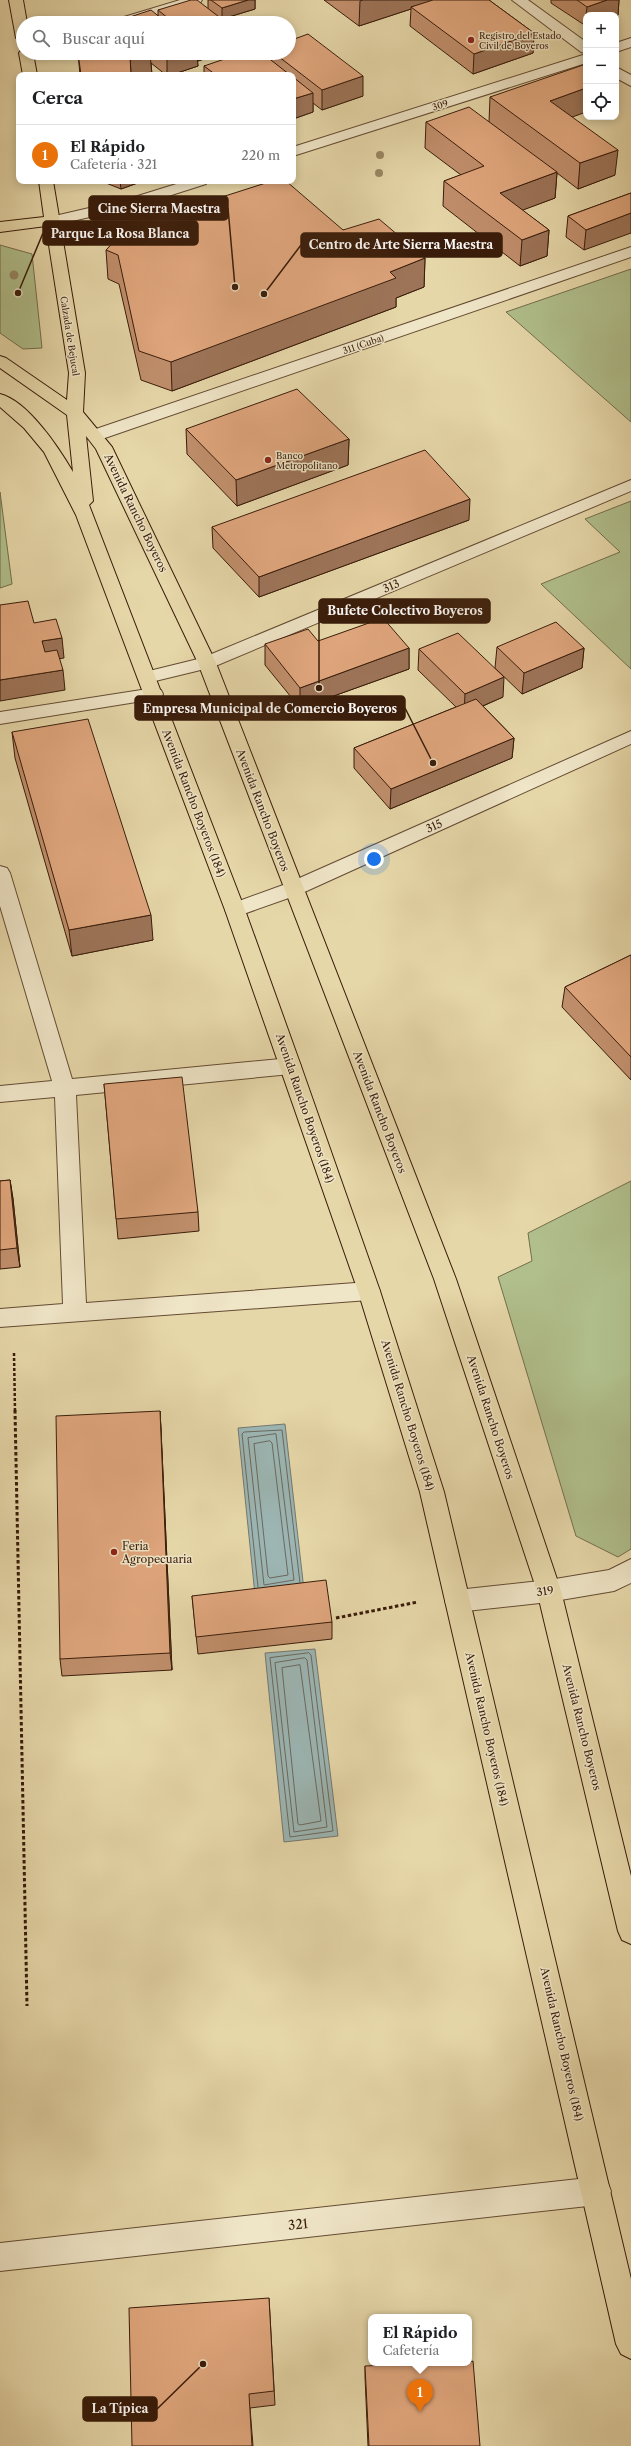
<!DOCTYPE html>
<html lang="es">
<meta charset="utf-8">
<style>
:root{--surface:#fff;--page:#f2f2f2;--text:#202124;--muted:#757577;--line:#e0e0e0;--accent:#db2777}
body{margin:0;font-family:"Libre Caslon Text",serif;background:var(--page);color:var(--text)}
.controls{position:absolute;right:12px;top:12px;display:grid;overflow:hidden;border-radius:8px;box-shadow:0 2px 10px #0003}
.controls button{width:36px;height:36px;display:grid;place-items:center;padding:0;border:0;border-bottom:1px solid var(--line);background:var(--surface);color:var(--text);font:20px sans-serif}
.you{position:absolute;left:374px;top:859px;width:14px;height:14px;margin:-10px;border:3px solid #fff;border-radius:50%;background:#1a73e8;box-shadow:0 0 0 6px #1a73e833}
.badge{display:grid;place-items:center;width:26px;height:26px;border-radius:50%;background:var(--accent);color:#fff;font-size:13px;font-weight:700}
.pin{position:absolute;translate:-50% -33px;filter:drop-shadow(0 1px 2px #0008)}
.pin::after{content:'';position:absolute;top:21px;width:14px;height:12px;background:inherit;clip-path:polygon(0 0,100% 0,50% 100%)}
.popup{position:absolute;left:368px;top:2314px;width:104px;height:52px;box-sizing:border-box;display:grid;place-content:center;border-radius:8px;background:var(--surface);filter:drop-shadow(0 1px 3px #0005);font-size:13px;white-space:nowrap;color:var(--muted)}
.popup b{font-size:15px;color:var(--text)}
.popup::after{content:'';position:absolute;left:50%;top:100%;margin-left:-8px;border:8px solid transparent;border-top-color:var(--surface)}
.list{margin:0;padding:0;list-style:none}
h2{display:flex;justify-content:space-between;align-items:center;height:52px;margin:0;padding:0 16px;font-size:17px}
h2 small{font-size:13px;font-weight:400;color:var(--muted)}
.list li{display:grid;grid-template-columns:26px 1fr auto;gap:12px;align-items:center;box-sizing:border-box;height:60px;padding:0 16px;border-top:1px solid var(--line)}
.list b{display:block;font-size:15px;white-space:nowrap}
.list p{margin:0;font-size:13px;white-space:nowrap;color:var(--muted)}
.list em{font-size:13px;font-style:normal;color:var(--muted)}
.icon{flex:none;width:22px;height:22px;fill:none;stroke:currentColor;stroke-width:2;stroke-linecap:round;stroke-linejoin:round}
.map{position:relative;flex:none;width:631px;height:2446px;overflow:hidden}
.search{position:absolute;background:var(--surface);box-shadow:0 2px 10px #0003;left:16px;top:16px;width:280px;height:44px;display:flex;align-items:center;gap:10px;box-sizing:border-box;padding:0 14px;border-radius:22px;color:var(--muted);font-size:15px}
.panel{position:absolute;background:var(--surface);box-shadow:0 2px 10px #0003;left:16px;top:72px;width:280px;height:112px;border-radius:8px}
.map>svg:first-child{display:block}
.green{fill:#b0bf8c;stroke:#746e4b}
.water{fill:#9cb6b4;stroke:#747870}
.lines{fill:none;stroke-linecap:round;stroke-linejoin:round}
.shore{stroke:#6a695f;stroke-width:1}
.minor-casing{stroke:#644b32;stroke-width:2}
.major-casing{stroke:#391c0a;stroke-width:2}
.path-far1{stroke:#391c0a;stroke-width:2.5;stroke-dasharray:3 2;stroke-linecap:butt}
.path{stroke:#391c0a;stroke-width:3;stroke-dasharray:3.5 2.5;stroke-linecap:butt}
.minor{fill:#efe5c7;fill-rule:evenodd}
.major{fill:#e6d7a9;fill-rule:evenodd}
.tree{fill:#978763}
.wall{fill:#c18f6c;stroke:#391c0a}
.shaded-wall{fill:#9d7458;stroke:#391c0a}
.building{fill:#e0a67d;stroke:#391c0a}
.poi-dot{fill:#8f2418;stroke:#efe5c7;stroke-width:1.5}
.labels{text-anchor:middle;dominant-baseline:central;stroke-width:3;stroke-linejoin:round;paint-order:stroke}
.far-poi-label{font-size:9px;fill:#391c0a;stroke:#efe5c7;text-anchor:start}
.far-street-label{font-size:9px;fill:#391c0a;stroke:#efe5c7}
.street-label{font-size:11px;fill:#391c0a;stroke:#efe5c7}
.poi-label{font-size:11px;fill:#391c0a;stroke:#efe5c7;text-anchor:start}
.near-street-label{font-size:13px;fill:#391c0a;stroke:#efe5c7}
.leader{fill:none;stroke:#391c0a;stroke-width:1.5}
.callout-dot{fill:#391c0a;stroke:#efe5c7;stroke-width:1.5}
.callout{fill:#391c0a;stroke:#391c0a;stroke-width:1.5}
.callout-label{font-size:12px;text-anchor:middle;font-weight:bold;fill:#fff}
</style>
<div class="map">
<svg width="631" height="2446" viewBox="0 0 631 2446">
<rect width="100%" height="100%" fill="#e6d7a9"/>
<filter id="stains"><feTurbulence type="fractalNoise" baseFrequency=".005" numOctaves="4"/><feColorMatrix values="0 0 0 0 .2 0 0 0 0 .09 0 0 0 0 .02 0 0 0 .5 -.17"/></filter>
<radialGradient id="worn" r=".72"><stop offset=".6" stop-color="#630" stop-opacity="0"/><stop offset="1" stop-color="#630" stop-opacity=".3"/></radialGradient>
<!-- green -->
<g class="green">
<path d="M0,245L32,254L42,348L23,349L0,333Z"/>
<path d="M631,269V422L506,312Z"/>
<path d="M0,492L12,584L0,588Z"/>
<path d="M631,501V669L541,584L620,552L585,519Z"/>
<path d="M631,1181V1549L618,1557L576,1536L498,1277L532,1261L528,1233Z"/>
</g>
<!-- water -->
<g class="water">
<path d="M285,1424L304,1590L255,1595L238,1428Z"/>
<path d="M315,1649L338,1836L284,1842L265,1653Z"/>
</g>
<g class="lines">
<!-- shore -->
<g class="shore">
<path d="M276,1434L294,1580L264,1585L248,1438Z"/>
<path d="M270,1441L272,1443L288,1575L270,1578L268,1576L254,1444Z"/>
<path d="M258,1587L242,1434L244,1432L282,1430L300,1583"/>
<path d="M309,1653L311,1655L333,1831L290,1837L270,1658Z"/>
<path d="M305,1658L307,1660L327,1827L294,1832L275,1663Z"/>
<path d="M300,1665L321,1821L300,1825L298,1824L282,1668Z"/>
</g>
<defs>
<g id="minor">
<path d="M180,0H202L200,3L134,23H112L114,20Z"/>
<path d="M512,0H528L586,42V53L581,52Z"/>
<path d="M631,38V47L616,52V43Z"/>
<path d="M586,54V63L293,156V147Z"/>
<path d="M616,67L631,75V86L616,78Z"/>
<path d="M186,181H208L206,184L137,206L51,226L43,221L46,218L128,199Z"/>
<path d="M631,247V257L102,439H90L88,435L90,431Z"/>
<path d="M631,480V491L213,667L147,683L141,681L138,677L141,673L202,658Z"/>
<path d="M154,688L161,690L163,694L161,698L0,724V712Z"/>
<path d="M631,731V744L300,894L235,917L228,915L225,910L228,905L286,884Z"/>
<path d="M0,866L7,868L10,873L72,1079L291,1058L298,1060L301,1066L298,1072L291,1074L76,1095L86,1303L369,1282L377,1285L380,1291L377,1297L369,1300L0,1327V1309L63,1304L55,1097L0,1102V1086L52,1081L0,906Z"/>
<path d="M631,1559V1583L614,1591L549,1602L457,1612L448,1609L445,1601L448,1593L457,1590L549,1580L609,1570Z"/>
<path d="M597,2177L607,2181L611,2191L607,2201L597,2205L0,2271V2243Z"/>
</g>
<g id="major">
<path d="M9,0H23L27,23H23V42L16,38Z"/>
<path d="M21,50H23V53H33L37,75H23L19,53Z"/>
<path d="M39,181H53L85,373L83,412L112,447L216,663L456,1279L561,1591L631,1876V1944L622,1940L618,1931L537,1591L434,1279L198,663L96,449L86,436L93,501L89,505L245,910L301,1066L380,1291L444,1492L631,2279V2359L621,2354L616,2344L420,1492L358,1291L225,910L76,515L44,452L24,428L0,407V394C28,401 59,448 73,472L67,415L0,368V356L6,358L67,400L69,373L46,226L0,232V222L44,217Z"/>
</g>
</defs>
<!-- minor casing -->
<use href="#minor" class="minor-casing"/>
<!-- major casing -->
<use href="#major" class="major-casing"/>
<!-- path-far1 -->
<path class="path-far1" d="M14,1353L15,1411"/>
<!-- path -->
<g class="path">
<path d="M15,1410L27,2006"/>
<path d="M336,1618L418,1602"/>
</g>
<!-- minor -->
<use href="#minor" class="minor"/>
<!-- major -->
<use href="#major" class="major"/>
</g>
<!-- trees -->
<g class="tree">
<circle cx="380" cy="155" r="4"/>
<circle cx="379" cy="173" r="4"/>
<circle cx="14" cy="275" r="4.5"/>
</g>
<!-- wall -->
<g class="wall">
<path d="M208,0H255V9L222,19L227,23H121V20L158,16V10L208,9Z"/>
<path d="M324,0H489L534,33L533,53L473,74L410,26L411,9L359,26Z"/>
<path d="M551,0H619L618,15H586V26L551,3Z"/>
<path d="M78,53H222L198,61L197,60L198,66L171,75H166L151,63L152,75H80Z"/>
<path d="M267,53H289L363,96L322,110L313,103V112L293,119V75H204V66L267,57Z"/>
<path d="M490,97L615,175L578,189L557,173L555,198L522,210L549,230L547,256L520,266L443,206L444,181L461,175L425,148L426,122H489Z"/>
<path d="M101,181H143L121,189Z"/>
<path d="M631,193L584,250L566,237L568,216Z"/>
<path d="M150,220L343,230L425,258L424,287L396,298V307L172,391L141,380L119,284L108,279L106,250Z"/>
<path d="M186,429L349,439L348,465L237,506L187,454Z"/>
<path d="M469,520L259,597L213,548L212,527Z"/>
<path d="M318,641L409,648V669L300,708L265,665V644Z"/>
<path d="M497,647L584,648L582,668L522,694L495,668Z"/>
<path d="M419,649L503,697L483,706L514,738L512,758L390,809L354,768V748L456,707L418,670Z"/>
<path d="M12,732L153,940L72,956L15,758Z"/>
<path d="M631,955V1080L562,1007L565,987Z"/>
<path d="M104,1084L198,1212L199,1231L118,1239Z"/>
<path d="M10,1180L13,1199L20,1267L0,1269V1181Z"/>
<path d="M160,1411L161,1430L172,1670L62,1676L60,1659Z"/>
<path d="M192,1596L332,1622V1639L198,1654Z"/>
<path d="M269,2298L275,2405L250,2408L253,2446H132Z"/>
<path d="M365,2366L480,2446H368L365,2377Z"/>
</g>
<!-- shaded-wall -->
<g class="shaded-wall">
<path d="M248,0H255V9L222,19V8Z"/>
<path d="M363,0H438L411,7V9L359,26L360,1Z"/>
<path d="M607,0H619L618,15L616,16V15H586L587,7Z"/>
<path d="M534,33L533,53L473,74L474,54Z"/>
<path d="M141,53H150L152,75H131L130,56Z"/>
<path d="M177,53H197L198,66L171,75H167V56Z"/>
<path d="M198,53H222L198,61Z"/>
<path d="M363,76V96L322,110V90Z"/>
<path d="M586,88V112L548,126L550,101Z"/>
<path d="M313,93V112L293,119V99Z"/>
<path d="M618,150L615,175L578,189L580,163Z"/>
<path d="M557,172L555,198L499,219L500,193Z"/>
<path d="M120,181H143L121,189Z"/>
<path d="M631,213V233L584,250L586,230Z"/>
<path d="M549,230L547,256L520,266L522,240Z"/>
<path d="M425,258L424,287L396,298V307L172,391L171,362L390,272Z"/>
<path d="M349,439L348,465L237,506L236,480Z"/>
<path d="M470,499L469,520L259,597V577Z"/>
<path d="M62,638L64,658L44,661L42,641Z"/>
<path d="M409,648V669L300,708V688Z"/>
<path d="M584,648L582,668L522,694L524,673Z"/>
<path d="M63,670L65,690L0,701V680Z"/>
<path d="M504,677L503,697L464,714L465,694Z"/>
<path d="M514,738L512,758L390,809L391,789Z"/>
<path d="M151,915L153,940L72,956L69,930Z"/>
<path d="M10,1180L13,1199L20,1267L17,1248Z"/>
<path d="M160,1411L161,1430L172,1670L170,1653Z"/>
</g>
<!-- building -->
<g class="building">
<path d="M191,0H197L227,23H174L158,10Z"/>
<path d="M211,0H248L222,8Z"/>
<path d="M433,0H489L534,33L474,54L411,7Z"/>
<path d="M577,0H607L587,7Z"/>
<path d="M151,10L167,23H125L121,20Z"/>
<path d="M308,34L363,76L322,90L274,53H289V41Z"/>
<path d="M78,53H141L130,56L131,75H81Z"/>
<path d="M162,53H177L167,56Z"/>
<path d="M242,53H262L290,75H216L204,66Z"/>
<path d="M586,64V88L550,101L618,150L580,163L490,97Z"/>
<path d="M293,77L313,93L293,99Z"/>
<path d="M469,107L557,172L500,193L549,230L522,240L444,181L484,166L426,122Z"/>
<path d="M272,181H286L343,230L379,219L425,258L390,272L396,278L171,362L139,351L118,255L106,250L137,217L150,220Z"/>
<path d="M631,193V213L586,230L568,216Z"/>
<path d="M297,389L349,439L236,480L186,429Z"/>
<path d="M425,450L470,499L259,577L212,527Z"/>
<path d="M28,601L34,623L56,619L62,638L42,641L45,652L57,650L63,670L0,680V605Z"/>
<path d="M383,618L409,648L300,688L265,644L308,629L318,641Z"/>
<path d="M556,622L584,648L524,673L497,647Z"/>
<path d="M458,633L504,677L465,694L419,649Z"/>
<path d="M476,699L514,738L391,789L354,748Z"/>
<path d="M88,719L151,915L69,930L12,732Z"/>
<path d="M631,955V1057L565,987Z"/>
<path d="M182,1077L198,1212L116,1219L104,1084Z"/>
<path d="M10,1180L17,1248L0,1250V1181Z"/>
<path d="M160,1411L170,1653L60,1659L56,1416Z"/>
<path d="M326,1580L332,1622L196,1637L192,1596Z"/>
<path d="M269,2298L274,2391L249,2394L252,2446H132L129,2308Z"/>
<path d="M473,2361L480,2446H369L365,2366L436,2363H469V2362Z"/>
</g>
<!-- markers -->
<g class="poi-dot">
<circle cx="471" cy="40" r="4"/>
<circle cx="268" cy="460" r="4"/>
<circle cx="114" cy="1552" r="4"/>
</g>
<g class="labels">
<!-- far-poi labels -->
<g class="far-poi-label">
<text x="479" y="35">Registro del Estado<tspan x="479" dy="10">Civil de Boyeros</tspan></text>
<text x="276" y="455">Banco<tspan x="276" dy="10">Metropolitano</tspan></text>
</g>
<!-- far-street labels -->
<g class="far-street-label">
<text transform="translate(440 105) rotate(-18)">309</text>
<text transform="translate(70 336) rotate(81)">Calzada de Bejucal</text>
<text transform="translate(363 344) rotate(-19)">311 (Cuba)</text>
</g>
<!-- street labels -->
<g class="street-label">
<text transform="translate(136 513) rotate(64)">Avenida Rancho Boyeros</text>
<text transform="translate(391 586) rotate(-23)">313</text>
<text transform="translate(194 803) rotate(69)">Avenida Rancho Boyeros (184)</text>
<text transform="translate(263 810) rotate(69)">Avenida Rancho Boyeros</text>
<text transform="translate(434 826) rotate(-24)">315</text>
<text transform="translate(305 1108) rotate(71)">Avenida Rancho Boyeros (184)</text>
<text transform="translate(380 1112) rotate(69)">Avenida Rancho Boyeros</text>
<text transform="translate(408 1415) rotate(73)">Avenida Rancho Boyeros (184)</text>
<text transform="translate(491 1417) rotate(72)">Avenida Rancho Boyeros</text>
<text transform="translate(545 1591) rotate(-8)">319</text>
<text transform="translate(582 1727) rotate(76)">Avenida Rancho Boyeros</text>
<text transform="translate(487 1729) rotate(77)">Avenida Rancho Boyeros (184)</text>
<text transform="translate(562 2044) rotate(77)">Avenida Rancho Boyeros (184)</text>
</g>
<!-- poi labels -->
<g class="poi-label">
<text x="122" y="1546">Feria<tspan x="122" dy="13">Agropecuaria</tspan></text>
</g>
<!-- near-street labels -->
<g class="near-street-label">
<text transform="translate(298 2224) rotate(-6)">321</text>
</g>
</g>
<!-- callouts -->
<path class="leader" d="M235 287L228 208M18 293L43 233M264 294L301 245M319 688L319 611M433 763L405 708M203 2364L157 2409"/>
<g class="callout-dot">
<circle cx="235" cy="287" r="4"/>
<circle cx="18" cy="293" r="4"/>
<circle cx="264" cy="294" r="4"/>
<circle cx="319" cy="688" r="4"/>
<circle cx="433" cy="763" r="4"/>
<circle cx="203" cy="2364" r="4"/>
</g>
<g class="callout">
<rect x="89" y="196" width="139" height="24" rx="4"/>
<rect x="43" y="221" width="155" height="24" rx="4"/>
<rect x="301" y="233" width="201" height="24" rx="4"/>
<rect x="319" y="599" width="171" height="24" rx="4"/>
<rect x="135" y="696" width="270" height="24" rx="4"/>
<rect x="83" y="2397" width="74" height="24" rx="4"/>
</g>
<g class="callout-label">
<text x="159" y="213">Cine Sierra Maestra</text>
<text x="120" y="238">Parque La Rosa Blanca</text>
<text x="401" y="249">Centro de Arte Sierra Maestra</text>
<text x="405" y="615">Bufete Colectivo Boyeros</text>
<text x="270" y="713">Empresa Municipal de Comercio Boyeros</text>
<text x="120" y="2413">La Típica</text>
</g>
<rect width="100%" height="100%" filter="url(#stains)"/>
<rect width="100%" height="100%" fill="url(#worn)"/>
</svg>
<div class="controls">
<button>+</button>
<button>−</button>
<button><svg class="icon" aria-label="locate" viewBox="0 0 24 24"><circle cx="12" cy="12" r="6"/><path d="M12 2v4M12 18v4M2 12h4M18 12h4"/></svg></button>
</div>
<div class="you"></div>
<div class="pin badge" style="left:420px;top:2412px;background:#e8710a">1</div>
<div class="popup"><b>El Rápido</b>Cafetería</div>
<div class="search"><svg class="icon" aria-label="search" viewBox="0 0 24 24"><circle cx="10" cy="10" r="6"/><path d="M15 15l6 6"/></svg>Buscar aquí</div>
<section class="panel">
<h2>Cerca<small></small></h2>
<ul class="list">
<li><span class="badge" style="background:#e8710a">1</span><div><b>El Rápido</b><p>Cafetería · 321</p></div><em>220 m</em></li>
</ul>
</section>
</div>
